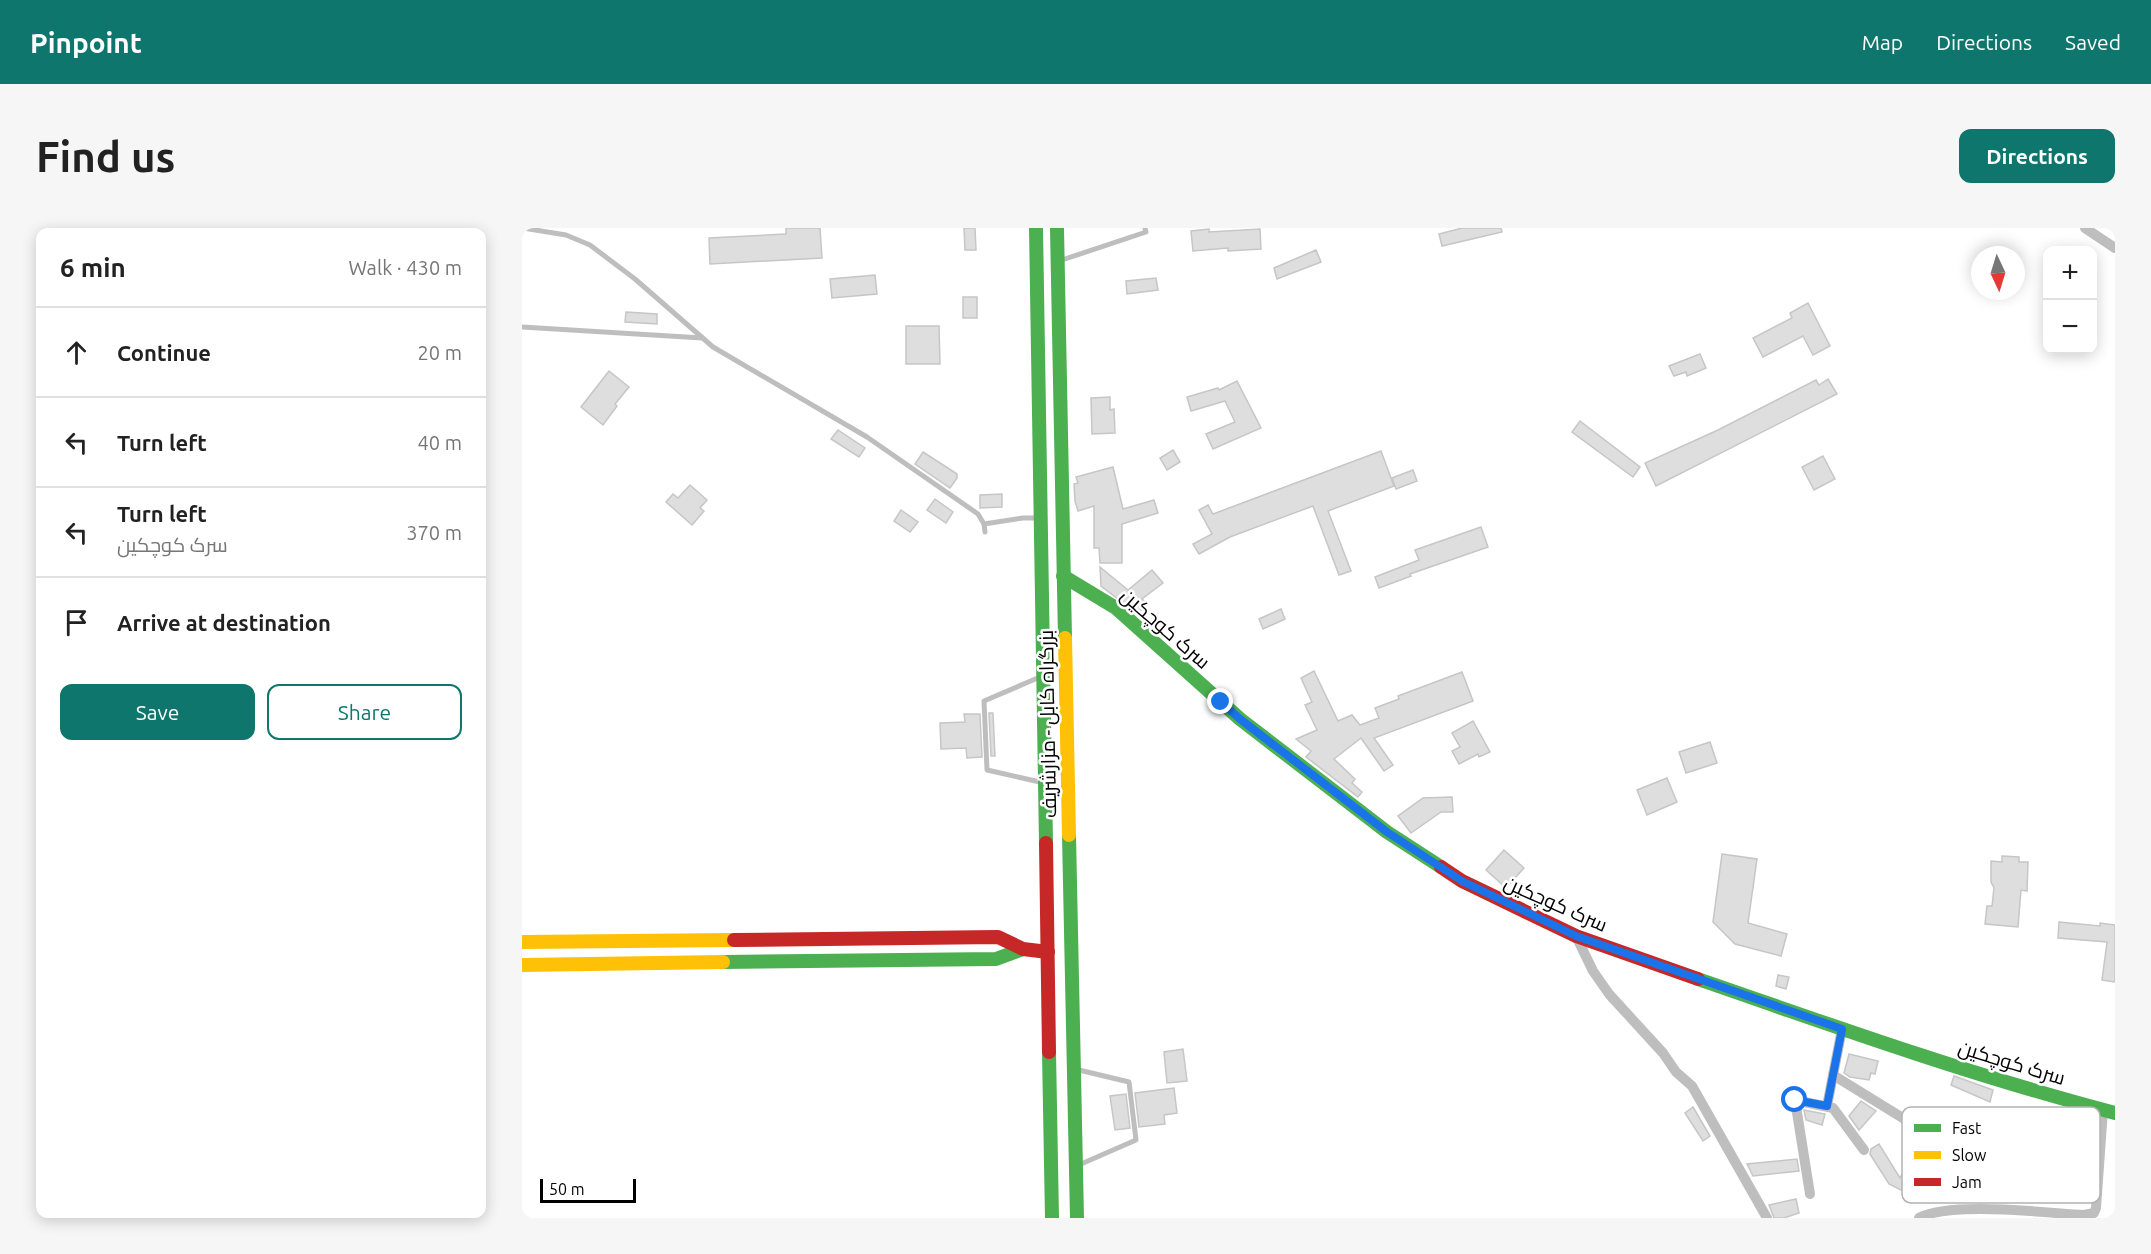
<!DOCTYPE html>
<meta charset="utf-8">
<style>
:root{--surface:#fff;--page:#f6f6f6;--text:#222;--muted:#767676;--line:#e0e0e0;--accent:#0f766e}
body{margin:0;font-family:Ubuntu,Cairo,sans-serif;background:var(--page);color:var(--text)}
.controls{position:absolute;right:18px;top:18px;display:grid;overflow:hidden;border-radius:12px;box-shadow:0 3px 15px #0003}
.controls button{width:54px;height:54px;display:grid;place-items:center;padding:0;border:0;border-bottom:2px solid var(--line);background:var(--surface);color:var(--text);font:30px sans-serif}
.compass{position:absolute;left:1449px;top:18px;width:54px;height:54px;border-radius:50%;background:var(--surface);box-shadow:0 3px 15px #0003;rotate:176deg}
.scale{position:absolute;left:18px;bottom:15px;width:96px;box-sizing:border-box;padding-left:6px;border:3px solid #000;border-top:0;font-size:16px;line-height:21px;white-space:nowrap;color:#000;-webkit-text-stroke:4px #fff;paint-order:stroke}
.stop{position:absolute;width:18px;height:18px;margin:-14px;border:4px solid #1a73e8;border-radius:50%;background:#fff}
.stop.end{background:#1a73e8;border-color:#fff;box-shadow:0 2px 6px #0008}
.list{margin:0;padding:0;list-style:none}
h2{display:flex;justify-content:space-between;align-items:center;height:78px;margin:0;padding:0 24px;font-size:26px}
h2 small{font-size:20px;font-weight:400;color:var(--muted)}
.list li{display:grid;grid-template-columns:39px 1fr auto;gap:18px;align-items:center;box-sizing:border-box;height:90px;padding:0 24px;border-top:2px solid var(--line)}
.list b{display:block;font-size:22px;white-space:nowrap}
.list p{margin:0;font-size:20px;white-space:nowrap;color:var(--muted)}
.list em{font-size:20px;font-style:normal;color:var(--muted)}
.actions{display:flex;gap:12px;padding:18px 24px}
.actions a{flex:1;padding:14px 0;border:2px solid var(--accent);border-radius:12px;text-align:center;font-size:21px;color:var(--accent)}
.actions .main{background:var(--accent);color:#fff}
.icon{flex:none;width:33px;height:33px;fill:none;stroke:currentColor;stroke-width:2;stroke-linecap:round;stroke-linejoin:round}
.map{position:relative;flex:none;width:1593px;height:990px;overflow:hidden;border-radius:12px}
header{display:flex;align-items:center;gap:36px;box-sizing:border-box;height:84px;padding:0 30px;background:var(--accent);color:#fff}
header strong{font-size:28px}
nav{display:flex;gap:33px;margin-inline-start:auto;font-size:21px}
.intro{display:flex;align-items:center;justify-content:space-between;box-sizing:border-box;height:144px;padding:0 36px}
h1{margin:0;font-size:42px}
.button{padding:15px 27px;border-radius:12px;background:var(--accent);color:#fff;font-size:21px;font-weight:700}
main{display:flex;gap:36px;padding:0 36px}
aside{flex:1;background:var(--surface);border-radius:12px;box-shadow:0 3px 15px #0003}
.map>svg:first-child{display:block}
.building{fill:#dedede;stroke:#c6c6c6;stroke-width:1.5}
.lines{fill:none;stroke-linecap:round;stroke-linejoin:round}
.lane{stroke:#bebebe;stroke-width:5}
.street{stroke:#bebebe;stroke-width:10}
.fast{stroke:#4caf50;stroke-width:14}
.slow{stroke:#ffc107;stroke-width:14}
.jam{stroke:#c62828;stroke-width:14}
.route{stroke:#1a73e8;stroke-width:8}
.labels{text-anchor:middle;dominant-baseline:central;stroke-width:5;stroke-linejoin:round;paint-order:stroke}
.street-label{font-size:20px;fill:#000;stroke:#fff}
.key{fill:#fff;stroke:#b2b2b2;stroke-width:1.5}
.key-label{font-size:16px;fill:#000}
</style>
<header>
<strong>Pinpoint</strong>
<nav><a>Map</a><a>Directions</a><a>Saved</a></nav>
</header>
<div class="intro"><h1>Find us</h1><a class="button">Directions</a></div>
<main>
<aside>
<h2>6 min<small>Walk · 430 m</small></h2>
<ul class="list">
<li><svg class="icon" aria-label="ahead" viewBox="0 0 24 24"><path d="M12 20V5M6 11l6-6 6 6"/></svg><div><b>Continue</b></div><em>20 m</em></li>
<li><svg class="icon" aria-label="left" viewBox="0 0 24 24"><path d="M17 20v-9H6M10 6l-5 5 5 5"/></svg><div><b>Turn left</b></div><em>40 m</em></li>
<li><svg class="icon" aria-label="left" viewBox="0 0 24 24"><path d="M17 20v-9H6M10 6l-5 5 5 5"/></svg><div><b>Turn left</b><p>سرک کوچکین</p></div><em>370 m</em></li>
<li><svg class="icon" aria-label="arrive" viewBox="0 0 24 24"><path d="M6 21V4h12l-3 4 3 4H6"/></svg><div><b>Arrive at destination</b></div></li>
</ul>
<div class="actions"><a class="main">Save</a><a>Share</a></div>
</aside>
<div class="map">
<svg width="1593" height="990" viewBox="0 0 1593 990">
<rect width="100%" height="100%" fill="#fff"/>
<!-- building -->
<g class="building">
<path d="M264,0H298L300,30L188,36L187,10L264,6Z"/>
<path d="M442,0H453L454,22H443Z"/>
<path d="M940,0H979L980,4L920,18L917,6Z"/>
<path d="M687,1V4L738,1L739,21L706,23V20L671,23L669,3Z"/>
<path d="M794,22L799,34L755,51L752,40Z"/>
<path d="M353,47L355,66L310,70L308,51Z"/>
<path d="M634,50L636,62L605,66L604,53Z"/>
<rect x="441" y="69" width="14" height="21"/>
<path d="M1286,75L1308,118L1291,127L1281,108L1241,129L1231,110L1270,90L1268,85Z"/>
<path d="M104,84L135,86V96L103,94Z"/>
<path d="M384,98H417L418,136H384Z"/>
<path d="M1178,126L1184,140L1165,148L1164,144L1152,148L1147,138Z"/>
<path d="M87,143L107,159L93,176L95,178L81,197L59,179Z"/>
<path d="M1306,151L1315,166L1134,258L1123,235L1196,202L1294,152L1297,157Z"/>
<path d="M715,153L739,200L691,221L684,206L713,194L703,173L669,183L665,169L696,160L697,162Z"/>
<path d="M588,169V182L592,181L593,205L570,206L569,170Z"/>
<path d="M1058,193L1118,239L1111,249L1050,204Z"/>
<path d="M316,202L343,220L337,229L309,211Z"/>
<path d="M651,222L658,234L645,242L638,230Z"/>
<path d="M859,223L872,258L806,283L829,343L817,347L791,278L708,309L677,326L671,316L690,306L677,282L686,277L691,286Z"/>
<path d="M401,224L435,246V250L428,260L393,236Z"/>
<path d="M1301,228L1313,251L1292,262L1280,239Z"/>
<path d="M591,239L601,281L632,272L636,285L600,296V335H578L577,320H572V278L556,283L553,273L552,256L556,255L554,249Z"/>
<path d="M891,242L895,253L874,261L870,250Z"/>
<path d="M168,257L185,272L178,280L182,283L170,297L144,274L151,266L156,270Z"/>
<path d="M480,266V279L458,280V267Z"/>
<path d="M413,271L431,284L424,295L405,282Z"/>
<path d="M379,282L396,294L388,304L372,293Z"/>
<path d="M959,299L966,319L888,346L889,348L857,360L853,349L897,332L893,322Z"/>
<path d="M578,339L606,362L630,342L641,355L620,371L625,375L616,386L579,358Z"/>
<path d="M759,381L763,391L741,401L737,391Z"/>
<path d="M792,443L816,493L830,487L838,497L857,490L853,480L877,471L876,468L940,444L951,473L852,510L871,537L862,543L839,510L812,531L833,551L830,555L840,564L836,569L784,529L789,523L774,511L795,502L783,477L790,474L779,450Z"/>
<path d="M467,485H471L473,528H469Z"/>
<path d="M442,486H458L460,529L445,530L444,520L419,521L418,495L443,494Z"/>
<path d="M951,493L968,524L957,529L956,526L937,536L930,523L938,519L930,505Z"/>
<path d="M1188,514L1195,535L1164,545L1157,524Z"/>
<path d="M1145,550L1155,574L1125,587L1115,562Z"/>
<path d="M930,569L931,584H919L889,605L876,588L901,570Z"/>
<path d="M982,622L1002,640L984,660L964,642Z"/>
<path d="M1200,626L1235,631L1226,695L1265,706L1259,728L1213,716L1191,694Z"/>
<path d="M1480,628L1497,629V634H1506L1505,663L1499,662L1496,699L1463,696L1465,678H1470L1472,660L1469,654V633L1480,634Z"/>
<path d="M1537,694L1578,698V695L1593,697V754L1580,752L1585,714L1536,710Z"/>
<path d="M1256,747L1267,749L1264,761L1254,758Z"/>
<path d="M661,821L665,853L645,855L642,824Z"/>
<path d="M1327,826L1356,833L1353,846L1349,845L1347,852L1328,849L1322,845Z"/>
<path d="M1432,848L1471,862L1468,874L1429,857Z"/>
<path d="M652,860L655,885L642,887L643,896L617,899L613,865Z"/>
<path d="M604,866L608,900L593,902L588,868Z"/>
<path d="M1339,873L1354,883L1337,902L1327,888Z"/>
<path d="M1171,879L1188,908L1181,913L1163,885Z"/>
<path d="M1282,882L1303,886L1300,897L1284,892Z"/>
<path d="M1398,910L1411,917L1387,964L1389,967L1367,956L1348,926L1349,921L1357,916L1378,950Z"/>
<path d="M1275,931L1277,943L1231,948L1225,936Z"/>
<path d="M1274,971L1277,985L1262,990H1252L1247,977Z"/>
</g>
<g class="lines">
<!-- lane -->
<g class="lane">
<path d="M1,0L44,7L68,17L113,51L191,119L345,209L456,286L462,296L463,304"/>
<path d="M540,32L624,4L623,0"/>
<path d="M0,99L180,110"/>
<path d="M462,296L501,290H514"/>
<path d="M518,449L462,473L465,542L518,554"/>
<path d="M557,842L607,854L614,912L559,936"/>
</g>
<!-- street -->
<g class="street">
<path d="M1563,0L1593,20"/>
<path d="M1054,708L1071,743L1087,766L1141,825L1154,844L1170,858L1245,990"/>
<path d="M1311,847L1397,900L1435,919L1511,925"/>
<path d="M1305,878L1320,801"/>
<path d="M1288,966L1273,872L1311,880L1342,922"/>
<path d="M1397,990C1428,973 1524,985 1562,987L1572,985L1574,980L1581,882"/>
</g>
<!-- fast -->
<g class="fast">
<path d="M514,0L524,615"/>
<path d="M535,0L543,410"/>
<path d="M541,348L594,380L718,491L865,604L919,639"/>
<path d="M547,607L555,990"/>
<path d="M201,734L474,731L501,721"/>
<path d="M1176,751C1314,799 1452,848 1593,885"/>
<path d="M527,824L530,990"/>
</g>
<!-- slow -->
<g class="slow">
<path d="M543,410L547,607"/>
<path d="M0,714L212,712"/>
<path d="M0,737L201,734"/>
</g>
<!-- jam -->
<g class="jam">
<path d="M524,615L527,824"/>
<path d="M919,639L940,653L1054,708L1176,751"/>
<path d="M212,712L476,709L501,721L526,724"/>
</g>
</g>
<g class="lines">
<!-- route -->
<path class="route" d="M699,474L718,491L865,604L940,653L1054,708L1320,801L1305,878L1273,872"/>
</g>
<g class="labels">
<!-- street labels -->
<g class="street-label">
<text transform="translate(644 400) rotate(41)">سرک کوچکین</text>
<text transform="translate(525 496) rotate(-91)">بزرگراه کابل - مزارشریف</text>
<text transform="translate(1034 675) rotate(24)">سرک کوچکین</text>
<text transform="translate(1490 834) rotate(17)">سرک کوچکین</text>
</g>
</g>
<!-- legend -->
<rect x="1380" y="879" width="198" height="96" rx="9" class="key"/>
<rect x="1392" y="896" width="27" height="8" fill="#4caf50"/>
<rect x="1392" y="923" width="27" height="8" fill="#ffc107"/>
<rect x="1392" y="950" width="27" height="8" fill="#c62828"/>
<g class="key-label">
<text x="1430" y="906">Fast</text>
<text x="1430" y="933">Slow</text>
<text x="1430" y="960">Jam</text>
</g>
</svg>
<div class="controls">
<button>+</button>
<button>−</button>
</div>
<svg class="compass" viewBox="-18 -18 36 36"><path d="M0-13l5 13h-10z" fill="#e53935"/><path d="M0 13l5-13h-10z" fill="#767676"/></svg>
<div class="scale">50 m</div>
<div class="stop" style="left:1273px;top:872px"></div>
<div class="stop end" style="left:699px;top:474px"></div>
</div>
</main>
